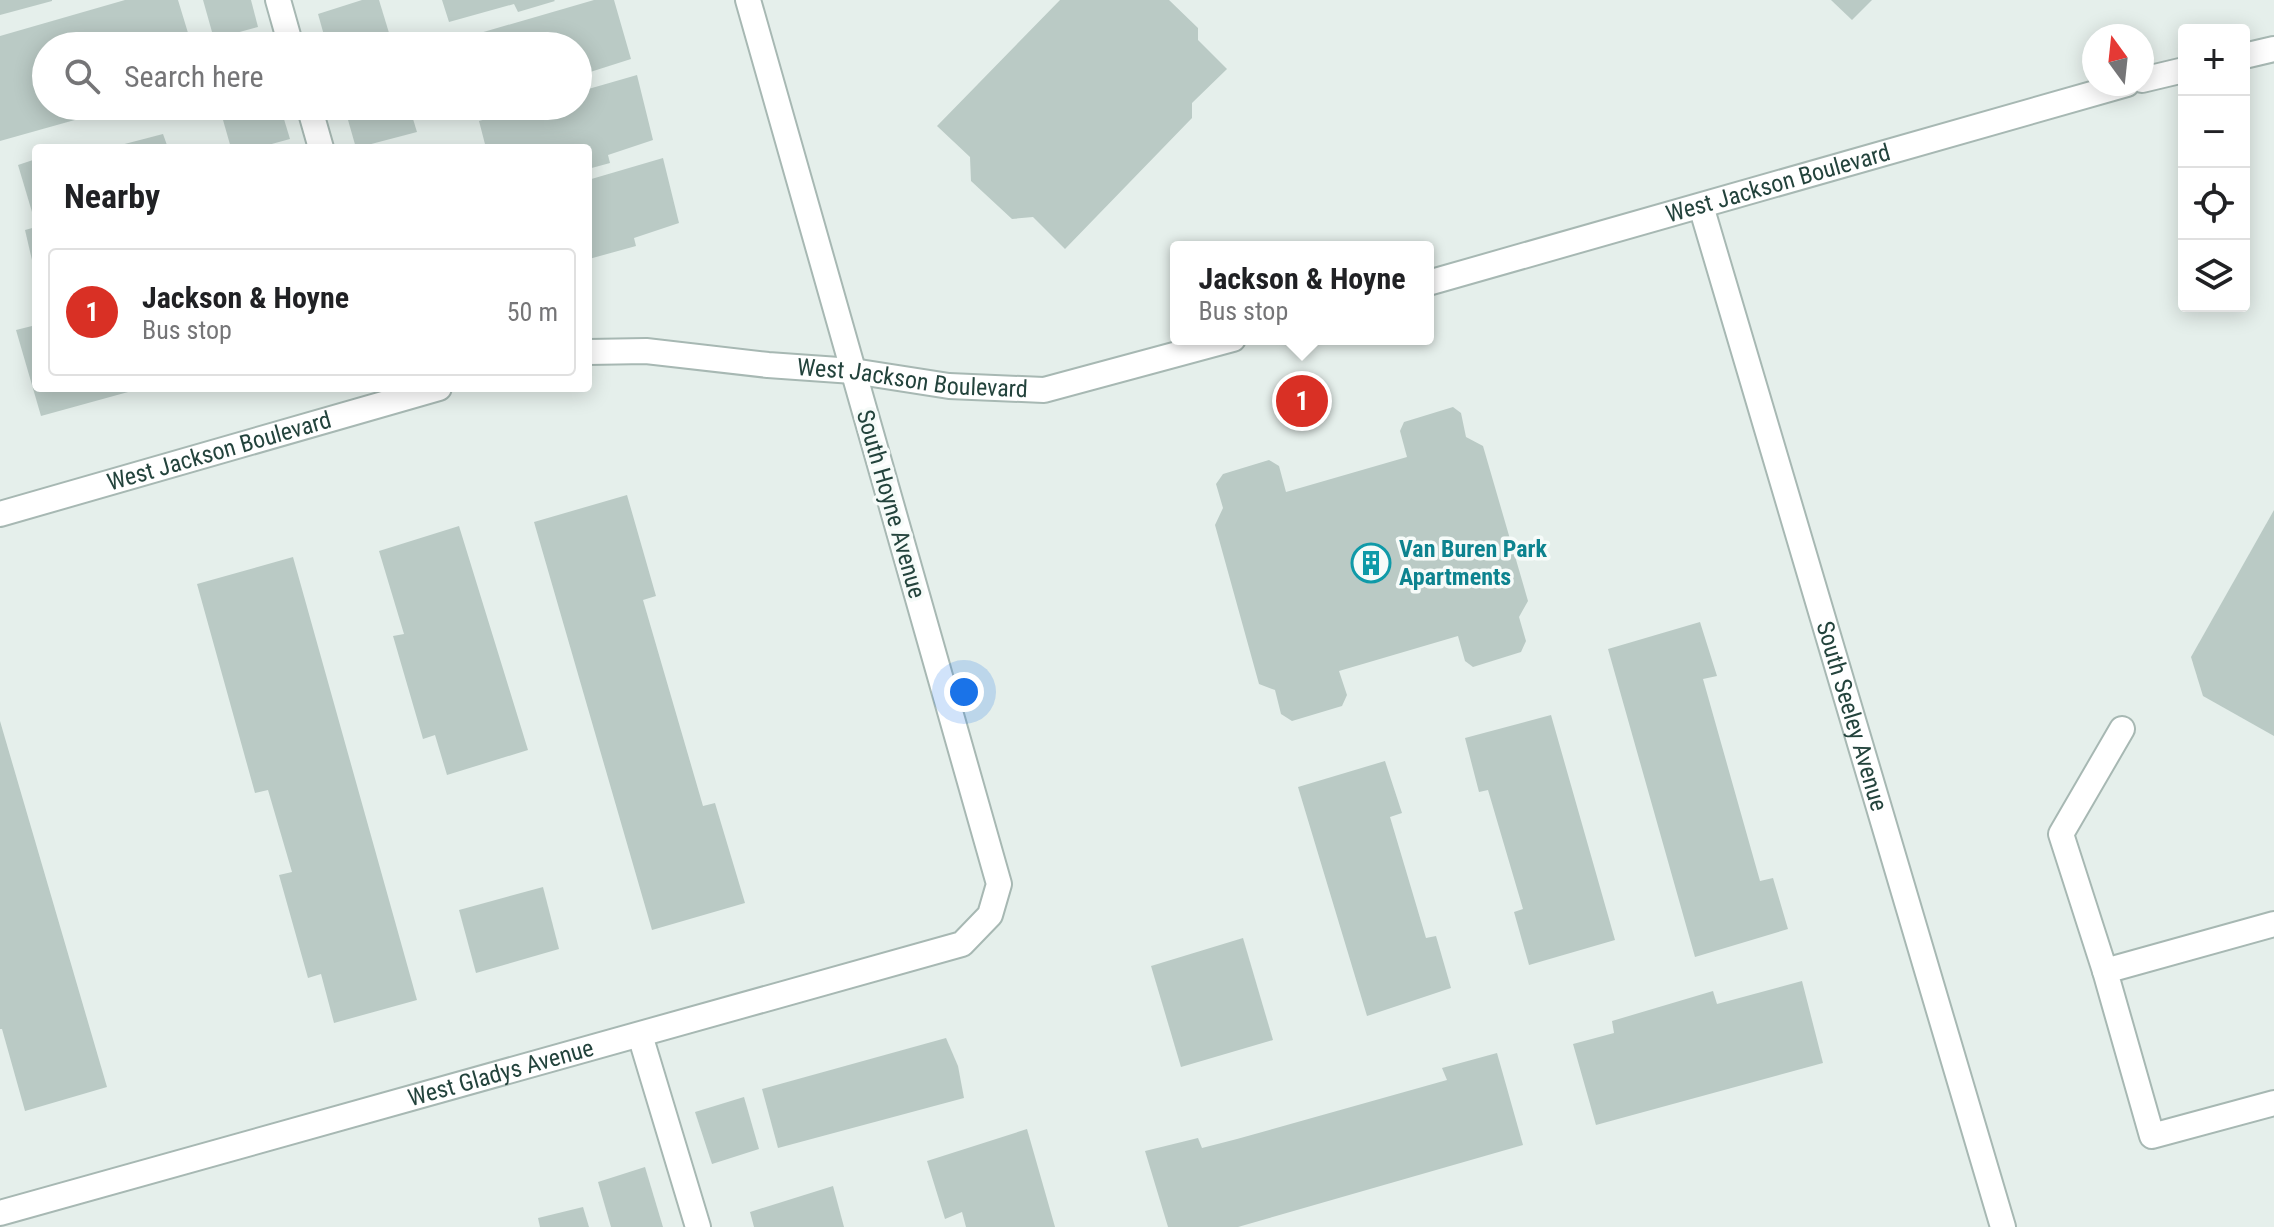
<!DOCTYPE html>
<meta charset="utf-8">
<style>
:root{--surface:#fff;--page:#f2f2f2;--text:#202124;--muted:#757577;--line:#e0e0e0;--accent:#d93025}
body{margin:0;font-family:"Roboto Condensed",sans-serif;background:var(--page);color:var(--text)}
.controls{position:absolute;right:24px;top:24px;display:grid;overflow:hidden;border-radius:8px;box-shadow:0 4px 20px #0003}
.controls button{width:72px;height:72px;display:grid;place-items:center;padding:0;border:0;border-bottom:2px solid var(--line);background:var(--surface);color:var(--text);font:40px sans-serif}
.compass{position:absolute;left:2082px;top:24px;width:72px;height:72px;border-radius:50%;background:var(--surface);box-shadow:0 4px 20px #0003;rotate:345deg}
.you{position:absolute;left:964px;top:692px;width:28px;height:28px;margin:-20px;border:6px solid #fff;border-radius:50%;background:#1a73e8;box-shadow:0 0 0 12px #1a73e833}
.badge{display:grid;place-items:center;width:52px;height:52px;border-radius:50%;background:var(--accent);color:#fff;font-size:26px;font-weight:700}
.pin{position:absolute;translate:-50% -50%;border:4px solid #fff;box-shadow:0 2px 8px #0006}
.popup{position:absolute;left:1170px;top:241px;width:264px;height:104px;box-sizing:border-box;display:grid;place-content:center;border-radius:8px;background:var(--surface);filter:drop-shadow(0 2px 6px #0005);font-size:26px;white-space:nowrap;color:var(--muted)}
.popup b{font-size:30px;color:var(--text)}
.popup::after{content:'';position:absolute;left:50%;top:100%;margin-left:-16px;border:16px solid transparent;border-top-color:var(--surface)}
.list{margin:0;padding:0;list-style:none}
h2{display:flex;justify-content:space-between;align-items:center;height:104px;margin:0;padding:0 32px;font-size:34px}
h2 small{font-size:26px;font-weight:400;color:var(--muted)}
.list li{display:grid;grid-template-columns:52px 1fr auto;gap:24px;align-items:center;box-sizing:border-box;height:128px;margin:0 16px 16px;padding:0 16px;border:2px solid var(--line);border-radius:8px}
.list b{display:block;font-size:30px;white-space:nowrap}
.list p{margin:0;font-size:26px;white-space:nowrap;color:var(--muted)}
.list em{font-size:26px;font-style:normal;color:var(--muted)}
.icon{flex:none;width:44px;height:44px;fill:none;stroke:currentColor;stroke-width:2;stroke-linecap:round;stroke-linejoin:round}
.map{position:relative;flex:none;width:2274px;height:1227px;overflow:hidden}
.search{position:absolute;background:var(--surface);box-shadow:0 4px 20px #0003;left:32px;top:32px;width:560px;height:88px;display:flex;align-items:center;gap:20px;box-sizing:border-box;padding:0 28px;border-radius:44px;color:var(--muted);font-size:30px}
.panel{position:absolute;background:var(--surface);box-shadow:0 4px 20px #0003;left:32px;top:144px;width:560px;height:248px;border-radius:8px}
.map>svg:first-child{display:block}
.building{fill:#bacac5}
.lines{fill:none;stroke-linecap:round;stroke-linejoin:round}
.minor-casing{stroke:#a7b8b3;stroke-width:28}
.minor{stroke:#fff;stroke-width:24}
.labels{text-anchor:middle;dominant-baseline:central;stroke-width:7;stroke-linejoin:round;paint-order:stroke}
.street-label{font-size:24px;fill:#23433c;stroke:#f6fbf9}
.culture-label{font-size:24px;font-weight:bold;fill:#0d838f;stroke:#f6fbf9;text-anchor:start}
</style>
<div class="map">
<svg width="2274" height="1227" viewBox="0 0 2274 1227">
<rect width="100%" height="100%" fill="#e5efeb"/>
<!-- building -->
<g class="building">
<path d="M0,0H52V1L0,15Z"/>
<path d="M125,0H178L192,46H46V106L121,107L0,141V36Z"/>
<path d="M203,0H251L258,27L214,39Z"/>
<path d="M362,0H379L393,46H327L318,14Z"/>
<path d="M442,0H554L555,1L518,12L514,4L449,22Z"/>
<path d="M594,0H614L631,59L584,74L587,82L578,84V46H458L456,40Z"/>
<path d="M1060,0H1169L1198,28V40L1227,69L1192,103V118L1065,249L1033,217L1012,219L971,181L970,157L937,126Z"/>
<path d="M1831,0H1872L1852,20Z"/>
<path d="M263,34L265,46H228V45Z"/>
<path d="M637,75L653,140L608,155L610,163L588,169V148H486L479,121L531,106H578V92Z"/>
<path d="M219,106H280L290,139L257,148H231Z"/>
<path d="M344,106H409L417,132L356,148Z"/>
<path d="M163,134L168,148H113V147Z"/>
<path d="M663,158L679,223L634,238L636,246L589,259L588,180Z"/>
<path d="M36,159V222H35L18,165Z"/>
<path d="M36,227V273H35L25,230Z"/>
<path d="M36,325V388L139,389L41,416L16,330Z"/>
<path d="M1453,407L1461,413L1466,437L1483,446L1528,601L1519,617L1526,641L1521,652L1473,667L1465,661L1458,636L1339,671L1347,695L1342,706L1292,721L1281,714L1275,690L1259,684L1215,525L1223,508L1216,484L1223,474L1269,460L1279,466L1286,492L1407,457L1400,431L1404,422Z"/>
<path d="M627,495L656,596L643,600L703,806L715,803L745,903L652,930L534,522Z"/>
<path d="M2274,510V736L2203,696L2191,657Z"/>
<path d="M459,526L528,750L447,775L435,735L423,739L393,636L404,634L379,551Z"/>
<path d="M293,557L417,1000L334,1023L321,974L308,978L279,875L292,872L268,790L255,793L197,584Z"/>
<path d="M1700,622L1717,676L1703,679L1760,881L1773,878L1788,929L1695,957L1608,649Z"/>
<path d="M1551,715L1615,940L1529,965L1514,912L1523,909L1488,790L1479,792L1465,738Z"/>
<path d="M0,721L107,1087L25,1111L2,1029H0Z"/>
<path d="M1385,761L1402,813L1390,817L1426,938L1436,936L1451,988L1367,1016L1298,787Z"/>
<path d="M543,887L559,949L476,973L459,910Z"/>
<path d="M1243,938L1273,1040L1181,1067L1151,966Z"/>
<path d="M1802,981L1823,1063L1596,1125L1573,1044L1614,1033L1612,1021L1713,991L1717,1004Z"/>
<path d="M946,1038L958,1066L964,1098L778,1148L762,1089Z"/>
<path d="M1497,1053L1523,1145L1238,1227H1168L1145,1151L1198,1138L1202,1148L1237,1139L1447,1080L1442,1068Z"/>
<path d="M744,1097L759,1149L712,1164L695,1112Z"/>
<path d="M1027,1129L1055,1227H966L962,1212L945,1219L927,1161Z"/>
<path d="M645,1167L663,1227H611L598,1182Z"/>
<path d="M833,1186L844,1227H754L750,1212Z"/>
<path d="M583,1207L589,1227H540L538,1218Z"/>
</g>
<g class="lines">
<defs>
<g id="minor">
<path d="M278,0L291,46"/>
<path d="M2244,56L2274,49"/>
<path d="M2142,80L2184,70"/>
<path d="M309,106L321,148"/>
<path id="s1" d="M1701,206L2003,1227"/>
<path id="s2" d="M1428,283L2127,84"/>
<path id="s3" d="M588,352L646,351L768,365L853,371L949,386L1044,390L1233,339"/>
<path id="s4" d="M0,514L439,388"/>
<path d="M2274,924L2105,971L2152,1136L2274,1103"/>
<path d="M2105,971L2061,834L2122,729"/>
<path d="M640,1035L698,1227"/>
<path id="s5" d="M0,1213L962,944L990,915L999,884L748,0"/>
</g>
</defs>
<!-- minor casing -->
<use href="#minor" class="minor-casing"/>
<!-- minor -->
<use href="#minor" class="minor"/>
</g>
<!-- icons -->
<defs>
<symbol id="building-ring" viewBox="-11 -11 22 22"><circle r="9.5" fill="#f6fbf9" stroke="#0f9aa8" stroke-width="1.5"/><path d="M-4-6H4V6H1V3H-1V6H-4ZM-2.5-4.3h1.7v1.8h-1.7ZM.8-4.3h1.7v1.8H.8ZM-2.5-1h1.7V.8h-1.7ZM.8-1h1.7V.8H.8Z" fill="#0f9aa8"/></symbol>
</defs>
<g fill-rule="evenodd">
<use href="#building-ring" x="1349" y="541" width="44" height="44"/>
</g>
<g class="labels">
<!-- street labels -->
<g class="street-label">
<text stroke="none"><textPath href="#s2" startOffset="364">West Jackson Boulevard</textPath></text>
<text stroke="none"><textPath href="#s3" startOffset="326">West Jackson Boulevard</textPath></text>
<text stroke="none"><textPath href="#s4" startOffset="228">West Jackson Boulevard</textPath></text>
<text transform="translate(891 504) rotate(74)">South Hoyne Avenue</text>
<text stroke="none"><textPath href="#s1" startOffset="532">South Seeley Avenue</textPath></text>
<text stroke="none"><textPath href="#s5" startOffset="520">West Gladys Avenue</textPath></text>
</g>
<!-- culture labels -->
<g class="culture-label">
<text x="1399" y="549">Van Buren Park<tspan x="1399" dy="28">Apartments</tspan></text>
</g>
</g>
</svg>
<div class="controls">
<button>+</button>
<button>−</button>
<button><svg class="icon" aria-label="locate" viewBox="0 0 24 24"><circle cx="12" cy="12" r="6"/><path d="M12 2v4M12 18v4M2 12h4M18 12h4"/></svg></button>
<button><svg class="icon" aria-label="layers" viewBox="0 0 24 24"><path d="M12 4l9 5-9 5-9-5zM3 14l9 5 9-5"/></svg></button>
</div>
<svg class="compass" viewBox="-18 -18 36 36"><path d="M0-13l5 13h-10z" fill="#e53935"/><path d="M0 13l5-13h-10z" fill="#757577"/></svg>
<div class="you"></div>
<div class="pin badge" style="left:1302px;top:401px">1</div>
<div class="popup"><b>Jackson &amp; Hoyne</b>Bus stop</div>
<div class="search"><svg class="icon" aria-label="search" viewBox="0 0 24 24"><circle cx="10" cy="10" r="6"/><path d="M15 15l6 6"/></svg>Search here</div>
<section class="panel">
<h2>Nearby<small></small></h2>
<ul class="list">
<li><span class="badge">1</span><div><b>Jackson &amp; Hoyne</b><p>Bus stop</p></div><em>50 m</em></li>
</ul>
</section>
</div>
